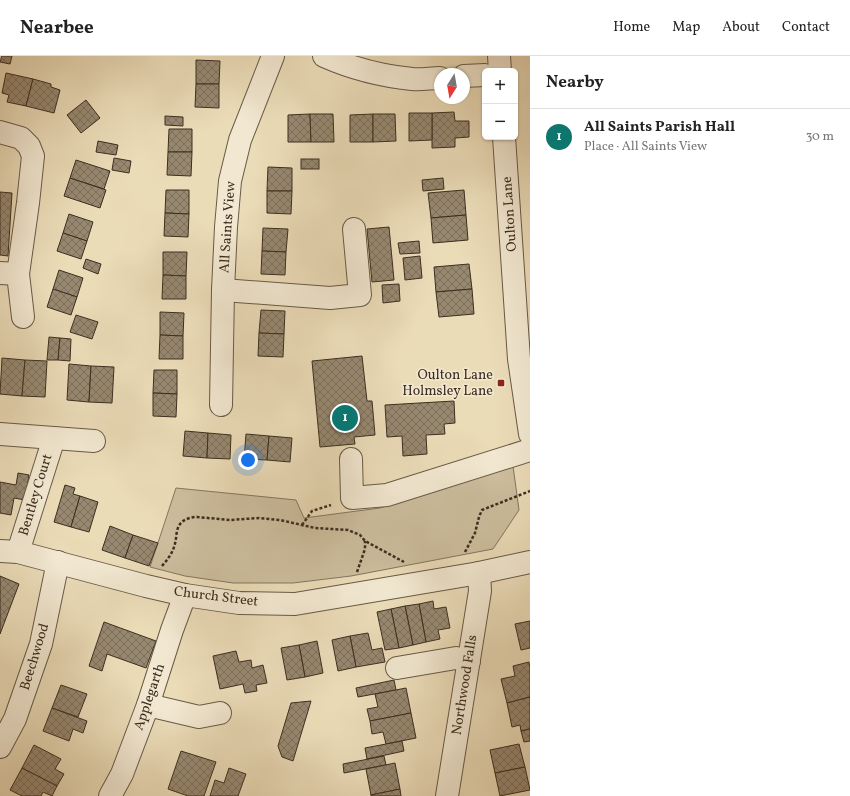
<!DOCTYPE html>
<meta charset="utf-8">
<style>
:root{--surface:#fff;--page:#f2f2f2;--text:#222;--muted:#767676;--line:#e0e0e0;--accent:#0f766e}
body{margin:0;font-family:Vollkorn,serif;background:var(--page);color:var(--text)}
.controls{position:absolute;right:12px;top:12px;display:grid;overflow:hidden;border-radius:6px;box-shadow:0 1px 3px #0004}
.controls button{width:36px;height:36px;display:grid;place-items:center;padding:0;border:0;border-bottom:1px solid var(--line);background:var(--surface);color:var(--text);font:20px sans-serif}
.compass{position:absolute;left:434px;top:12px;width:36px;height:36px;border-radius:50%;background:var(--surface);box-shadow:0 1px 3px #0004;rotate:191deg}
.you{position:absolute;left:248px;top:404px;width:14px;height:14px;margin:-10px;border:3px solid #fff;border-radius:50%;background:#1a73e8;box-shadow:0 0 0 6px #1a73e833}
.badge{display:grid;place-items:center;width:26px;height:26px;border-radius:50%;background:var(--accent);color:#fff;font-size:13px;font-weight:700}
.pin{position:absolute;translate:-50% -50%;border:2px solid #fff;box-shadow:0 1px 4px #0006}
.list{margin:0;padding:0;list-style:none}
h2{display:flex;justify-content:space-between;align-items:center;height:52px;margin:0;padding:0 16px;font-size:17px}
h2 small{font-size:13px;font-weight:400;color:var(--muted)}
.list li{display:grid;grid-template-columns:26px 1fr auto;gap:12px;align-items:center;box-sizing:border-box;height:56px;padding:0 16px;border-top:1px solid var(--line)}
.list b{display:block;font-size:15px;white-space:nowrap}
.list p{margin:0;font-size:13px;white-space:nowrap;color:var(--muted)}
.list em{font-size:13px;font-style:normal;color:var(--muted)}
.map{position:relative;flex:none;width:530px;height:740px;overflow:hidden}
header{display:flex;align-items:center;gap:24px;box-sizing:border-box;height:56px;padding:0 20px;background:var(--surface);border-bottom:1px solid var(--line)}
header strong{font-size:19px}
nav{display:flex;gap:22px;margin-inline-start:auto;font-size:14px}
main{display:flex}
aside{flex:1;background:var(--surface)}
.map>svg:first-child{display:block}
.park{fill:#cdbe9e;stroke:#857660}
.building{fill:url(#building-cross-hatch);stroke:#3d2e21}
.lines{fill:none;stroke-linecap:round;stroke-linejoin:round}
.minor-casing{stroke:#685a47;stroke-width:24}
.path{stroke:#3d2e21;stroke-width:2.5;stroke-dasharray:3 2;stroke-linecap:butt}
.minor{stroke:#f2e8d1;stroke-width:22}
.poi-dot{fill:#8f2418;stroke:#f2e8d1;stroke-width:1.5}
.labels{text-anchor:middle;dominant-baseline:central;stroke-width:3;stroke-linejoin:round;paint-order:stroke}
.street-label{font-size:14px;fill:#3d2e21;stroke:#f2e8d1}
.poi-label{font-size:14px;fill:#3d2e21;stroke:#f2e8d1;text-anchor:end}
</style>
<header>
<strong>Nearbee</strong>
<nav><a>Home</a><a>Map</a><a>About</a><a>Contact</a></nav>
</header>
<main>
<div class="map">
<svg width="530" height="740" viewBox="0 0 530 740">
<defs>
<pattern id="building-cross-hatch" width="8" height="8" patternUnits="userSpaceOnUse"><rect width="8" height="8" fill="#978870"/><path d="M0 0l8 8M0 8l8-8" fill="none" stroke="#7c705c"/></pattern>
</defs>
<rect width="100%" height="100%" fill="#ebdcb8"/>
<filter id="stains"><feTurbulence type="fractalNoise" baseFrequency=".005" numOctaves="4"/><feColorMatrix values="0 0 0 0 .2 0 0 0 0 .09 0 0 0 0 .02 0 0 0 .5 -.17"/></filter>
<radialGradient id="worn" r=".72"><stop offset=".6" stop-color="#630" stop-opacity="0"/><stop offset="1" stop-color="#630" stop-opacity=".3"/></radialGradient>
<!-- park -->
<path class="park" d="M513,410L519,454L493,493L351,520L293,527H233L185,520L150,511L176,432L296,444L304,462L380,452Z"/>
<!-- building -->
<g class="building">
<path d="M2,0H12L10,8L0,6Z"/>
<path d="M196,4L220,5L219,28H196Z"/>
<path d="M6,17L33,23L26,50L7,46L9,39L2,37Z"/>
<path d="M33,23L51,28V31L60,34L54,57L26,50Z"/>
<path d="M196,28H219V52L195,51Z"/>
<path d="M86,44L100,62L81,77L67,59Z"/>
<path d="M454,56L455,65H469V81L455,82V91L432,92V57Z"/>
<path d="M409,57H432V84L409,85Z"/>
<path d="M310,58L311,86H288V59Z"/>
<path d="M310,58H333L334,86H311Z"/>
<path d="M373,58V86H350V59Z"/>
<path d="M373,58H395L396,85L373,86Z"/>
<path d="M165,60L183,61V70L165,69Z"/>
<path d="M169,73H192V96H168Z"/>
<path d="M98,85L118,89L116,99L96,96Z"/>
<path d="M168,96H192L191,120L167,119Z"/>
<path d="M114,102L131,105L129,117L112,114Z"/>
<rect x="301" y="103" width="18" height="10"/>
<path d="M76,104L110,115L104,133L70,122Z"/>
<path d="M268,111L292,112V135H267Z"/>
<path d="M70,122L106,134L100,152L64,140Z"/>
<path d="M443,122L444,133L423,135L422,124Z"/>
<path d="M166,134H189V158L165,157Z"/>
<path d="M464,134L466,159L431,162L428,137Z"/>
<path d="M267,135H292L291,158L267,157Z"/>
<path d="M0,136L12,137L8,200L0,199Z"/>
<path d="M165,157L189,158L188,181L164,180Z"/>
<path d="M69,158L93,166L87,185L63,177Z"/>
<path d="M466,159L468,184L433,187L431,162Z"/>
<path d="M389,171L394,224L372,226L367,173Z"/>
<path d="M263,172L288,173L286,196L262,195Z"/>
<path d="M63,177L87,185L81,203L57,195Z"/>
<path d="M419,185L420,197L400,198L398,187Z"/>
<path d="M262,195L286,196L285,219L261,218Z"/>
<path d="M163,196H187L186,220L163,219Z"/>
<path d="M420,200L422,222L405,224L403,202Z"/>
<path d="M86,203L101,208L98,218L83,212Z"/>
<path d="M469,208L472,233L436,236L434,211Z"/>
<path d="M59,214L83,222L77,241L53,233Z"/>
<path d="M163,219L186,220V243H162Z"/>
<path d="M399,228L400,245L383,247L382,229Z"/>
<path d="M53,233L77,241L71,259L47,251Z"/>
<path d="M472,233L474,258L439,261L436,236Z"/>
<path d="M261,254L285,255L284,278L259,277Z"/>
<path d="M160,256L184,257L183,280L160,279Z"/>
<path d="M76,259L98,266L92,283L70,276Z"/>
<path d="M259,277L284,278L283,301L258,300Z"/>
<path d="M160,279L183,280V303H159Z"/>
<path d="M49,281L60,282L58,304H47Z"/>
<path d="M60,282L71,283L70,305L58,304Z"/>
<path d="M362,300L367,345H372L375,379L354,381L355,388L320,391L312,305Z"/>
<path d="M2,302L25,304L22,340L0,338Z"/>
<path d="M25,304L47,305L45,341L22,340Z"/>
<path d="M69,308L91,310L89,346L67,344Z"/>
<path d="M91,310L114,311L112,347L89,346Z"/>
<path d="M154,314H177V338L153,337Z"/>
<path d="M153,337L177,338L176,361L153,360Z"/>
<path d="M454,345L455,367L444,368L445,378L426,379L427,398L403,400L402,380L387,381L385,349Z"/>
<path d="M185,375L208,377L207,402L183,400Z"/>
<path d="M208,377L231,379L230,403L207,402Z"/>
<path d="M246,378L269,380L267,404L244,403Z"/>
<path d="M269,380L292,382L290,406L267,404Z"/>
<path d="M18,417L29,419L25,444L14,442L11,459L0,457V426L16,429Z"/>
<path d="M65,429L75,432L73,438L80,440L71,471L54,466Z"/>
<path d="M80,440L98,446L89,476L71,471Z"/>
<path d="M110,470L133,479L125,502L102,494Z"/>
<path d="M133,479L158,487L149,510L125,502Z"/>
<path d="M0,520L19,528L0,578Z"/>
<path d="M433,545L434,553L446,551L450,572L438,574L440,583L426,586L419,548Z"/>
<path d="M419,548L426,586L413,589L405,550Z"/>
<path d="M405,550L413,589L399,592L391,553Z"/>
<path d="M391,553L399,592L385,594L377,556Z"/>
<path d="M530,565V592L521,594L515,568Z"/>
<path d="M104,566L156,585L146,612L107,598L102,615L89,610Z"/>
<path d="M368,577L372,594L382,592L385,606L356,611L350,580Z"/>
<path d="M350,580L356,611L338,615L332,584Z"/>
<path d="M317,585L323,617L305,621L299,589Z"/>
<path d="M299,589L305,621L287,624L281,592Z"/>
<path d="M236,595L239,606L251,604L252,612L263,609L267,627L256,629L257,635L245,637L243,628L220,633L213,600Z"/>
<path d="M529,606L530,612V641L507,647L501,623L515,620L513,610Z"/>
<path d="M394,624L396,634L358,641L356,632Z"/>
<path d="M61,629L87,638L78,661L52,652Z"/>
<path d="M406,632L411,657L370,665L367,653L378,651L375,638Z"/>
<path d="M530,641V673L521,675L520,669L512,671L507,647Z"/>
<path d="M311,645L293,705L282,701L278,690L291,647Z"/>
<path d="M52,652L87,665L83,677L73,673L69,685L43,675Z"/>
<path d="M411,657L416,682L386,688L383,676L372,678L370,665Z"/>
<path d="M530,673V685L524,686L521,675Z"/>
<path d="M402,685L404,695L367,703L365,692Z"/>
<path d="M519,688L525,711L495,717L490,694Z"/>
<path d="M34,689L61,703L55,713L64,718L57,730L22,712Z"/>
<path d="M181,695L216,706L204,740H188L168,733Z"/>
<path d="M384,700L386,709L344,717L343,708Z"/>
<path d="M395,707L400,733L371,739L366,713Z"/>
<path d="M525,711L530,734L500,740L495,717Z"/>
<path d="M22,712L57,730L52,740L43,736L41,740H22L10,734Z"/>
<path d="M229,712L246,718L238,740H210L215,724L224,727Z"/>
<path d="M400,733L401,740H371V739Z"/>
</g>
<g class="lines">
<defs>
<g id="minor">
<path d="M324,0C351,12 382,20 412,23C421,24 431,22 440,22"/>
<path d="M499,0L500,15"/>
<path d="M464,20L485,19"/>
<path d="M0,76L21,82L29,90L33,100L28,147L18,218L23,261"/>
<path d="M504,81L519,303L530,378"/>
<path d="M0,217L18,218"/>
<path d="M223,234L330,242L360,239L354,173"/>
<path d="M221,349L223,234L226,171L230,125L240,84L273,0"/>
<path d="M0,378L94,385"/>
<path d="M351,403L352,442L387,439L530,394"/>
<path d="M0,495L18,496L146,530L185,539L239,547L295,548L479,517L530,506"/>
<path d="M18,496L54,382"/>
<path d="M397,612L456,602L469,605"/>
<path d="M148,649L199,661L220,657"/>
<path d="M0,691L15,663L41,588L58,506"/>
<path d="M110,740L122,718L148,649L172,574L185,539"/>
<path d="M447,740L480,535L479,517"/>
</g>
</defs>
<!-- minor casing -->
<use href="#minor" class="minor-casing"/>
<!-- path -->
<g class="path">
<path d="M302,469L312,455L331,449"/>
<path d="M465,496L475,477L479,461L482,454L530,435"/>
<path d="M162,510C167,504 172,498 174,491C176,486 176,480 177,475C179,465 188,461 197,461L230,464L259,462L280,464L315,472L348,474L360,479L365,485L404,506"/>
<path d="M357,516L365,493V485"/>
</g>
<!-- minor -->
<use href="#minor" class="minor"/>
</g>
<!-- markers -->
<rect class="poi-dot" x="497" y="323" width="8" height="8" rx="2"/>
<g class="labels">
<!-- street labels -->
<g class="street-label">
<text transform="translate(510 158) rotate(-94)">Oulton Lane</text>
<text transform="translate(228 171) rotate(-86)">All Saints View</text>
<text transform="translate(36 439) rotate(-73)">Bentley Court</text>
<text transform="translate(216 541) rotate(7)">Church Street</text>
<text transform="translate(35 601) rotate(-73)">Beechwood</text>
<text transform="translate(465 629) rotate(-81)">Northwood Falls</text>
<text transform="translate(150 641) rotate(-71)">Applegarth</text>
</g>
<!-- poi labels -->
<g class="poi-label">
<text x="493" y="319">Oulton Lane<tspan x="493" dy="16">Holmsley Lane</tspan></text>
</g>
</g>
<rect width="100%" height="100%" filter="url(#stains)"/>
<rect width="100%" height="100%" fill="url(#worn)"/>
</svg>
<div class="controls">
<button>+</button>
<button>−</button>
</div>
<svg class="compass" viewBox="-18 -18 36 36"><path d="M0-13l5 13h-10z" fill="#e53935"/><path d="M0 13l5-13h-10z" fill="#767676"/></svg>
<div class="you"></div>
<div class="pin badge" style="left:345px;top:362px">1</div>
</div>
<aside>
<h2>Nearby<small></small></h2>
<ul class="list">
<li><span class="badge">1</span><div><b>All Saints Parish Hall</b><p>Place · All Saints View</p></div><em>30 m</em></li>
</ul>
</aside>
</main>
